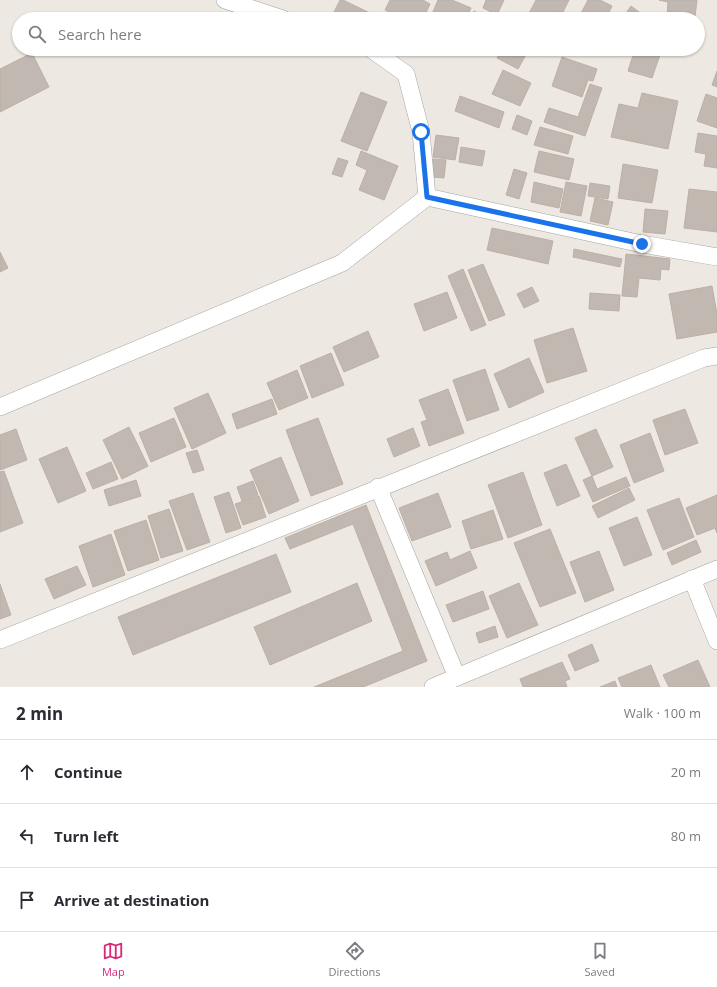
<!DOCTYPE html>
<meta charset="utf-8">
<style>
:root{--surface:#fff;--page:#f7f7f7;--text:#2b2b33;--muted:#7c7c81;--line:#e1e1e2;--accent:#db2777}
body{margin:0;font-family:"Open Sans",sans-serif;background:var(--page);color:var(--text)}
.stop{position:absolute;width:12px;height:12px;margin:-9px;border:3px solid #1a73e8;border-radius:50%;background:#fff}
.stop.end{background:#1a73e8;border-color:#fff;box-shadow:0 1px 4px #0008}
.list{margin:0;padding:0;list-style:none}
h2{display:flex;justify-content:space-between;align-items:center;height:52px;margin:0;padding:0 16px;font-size:17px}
h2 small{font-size:13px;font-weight:400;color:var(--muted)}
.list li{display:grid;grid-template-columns:26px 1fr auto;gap:12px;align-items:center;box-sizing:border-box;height:64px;padding:0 16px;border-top:1px solid var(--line)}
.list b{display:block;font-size:15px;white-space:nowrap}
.list em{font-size:13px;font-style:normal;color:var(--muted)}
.icon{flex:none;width:22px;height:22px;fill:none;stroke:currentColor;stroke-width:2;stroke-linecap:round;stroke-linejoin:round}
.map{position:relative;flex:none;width:717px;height:687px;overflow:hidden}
.search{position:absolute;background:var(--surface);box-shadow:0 1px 3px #0004;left:12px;right:12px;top:12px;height:44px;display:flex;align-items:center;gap:10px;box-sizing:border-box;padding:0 14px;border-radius:22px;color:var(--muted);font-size:15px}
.sheet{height:244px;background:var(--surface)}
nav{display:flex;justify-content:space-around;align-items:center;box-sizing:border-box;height:56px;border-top:1px solid var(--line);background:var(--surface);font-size:11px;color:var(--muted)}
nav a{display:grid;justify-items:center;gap:2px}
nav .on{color:var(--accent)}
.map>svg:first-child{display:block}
.building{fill:#c1b8b2;stroke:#beafa5}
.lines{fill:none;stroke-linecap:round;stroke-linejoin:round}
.street-casing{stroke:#a3a3a3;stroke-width:18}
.street{stroke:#fff;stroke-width:17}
.route{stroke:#1a73e8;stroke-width:5}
</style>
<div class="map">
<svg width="717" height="687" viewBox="0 0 717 687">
<rect width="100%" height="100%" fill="#ede9e2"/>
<!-- building -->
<g class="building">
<path d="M340,0H343L378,17L377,19H347L334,12Z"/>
<path d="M390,0H423L430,4L423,19H398L399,17L385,10Z"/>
<path d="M438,0H452L471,8L466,19H430Z"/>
<path d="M486,0H504L497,15L483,8Z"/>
<path d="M536,0H569L562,14L555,11L551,19H526Z"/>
<path d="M588,0H600L612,6L606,19H578Z"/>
<path d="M659,0H697L695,17L667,15L668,2Z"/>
<path d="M631,6L643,15L640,19H628L624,16Z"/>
<path d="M474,11L488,19H470Z"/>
<path d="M462,49H474L471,54Z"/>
<path d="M502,49H542L538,56L528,51L518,69L497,58Z"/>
<path d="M605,49H623L619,56Z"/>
<path d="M635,49H662L652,78L628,71Z"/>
<path d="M32,53L49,87L0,112V69Z"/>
<path d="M562,57L597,69L593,81L588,80L582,97L552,86Z"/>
<path d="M503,70L531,83L520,106L492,94Z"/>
<path d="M717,71V87L712,85Z"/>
<path d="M590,84L602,88L585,136L544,122L549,108L578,117Z"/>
<path d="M361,92L387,102L367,151L341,141Z"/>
<path d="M642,93L678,101L668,149L611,137L619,104L638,108Z"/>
<path d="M706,94L717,98V128L697,121Z"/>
<path d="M460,96L504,112L499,128L455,111Z"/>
<path d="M517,115L532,121L527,135L512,129Z"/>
<path d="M540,127L573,136L568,154L534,145Z"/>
<path d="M698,133L717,136V168L704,166L706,154L695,152Z"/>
<path d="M436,135L459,138L455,160L433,157Z"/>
<path d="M461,147L485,151L482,166L459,162Z"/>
<path d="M361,151L398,166L384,200L359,190L367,170L356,165Z"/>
<path d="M539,151L574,159L569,180L534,172Z"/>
<path d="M338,158L348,161L342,177L332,174Z"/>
<path d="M433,159L446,160L444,178L431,177Z"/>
<path d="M623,164L658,170L652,203L618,198Z"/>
<path d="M514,169L527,173L519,199L506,195Z"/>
<path d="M534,182L563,189L559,208L531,202Z"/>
<path d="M566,182L587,186L581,216L560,212Z"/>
<path d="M590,183L610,186L608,199L588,196Z"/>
<path d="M689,189L717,192V232L684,228Z"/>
<path d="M595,198L613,202L608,225L590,221Z"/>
<path d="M645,209L668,211L665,234L643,232Z"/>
<path d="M492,228L553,241L548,264L487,250Z"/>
<path d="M574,249L622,259L620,267L573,257Z"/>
<path d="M0,252L8,268L0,272Z"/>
<path d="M626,254L670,259L669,270L661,269L660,280L639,278L637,297L622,296Z"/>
<path d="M483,264L505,315L489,321L468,270Z"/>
<path d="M463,269L486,325L471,331L448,276Z"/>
<path d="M712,286L717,314V332L677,339L669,294Z"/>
<path d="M532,287L539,301L524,308L517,294Z"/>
<path d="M447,292L457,318L424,331L414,304Z"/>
<path d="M590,293L620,295L619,311L589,309Z"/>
<path d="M573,328L587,371L547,383L534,340Z"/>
<path d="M368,331L379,357L344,372L333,347Z"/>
<path d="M331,353L344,385L312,398L300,366Z"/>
<path d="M529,358L544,392L509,408L494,374Z"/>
<path d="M485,369L499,410L467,421L453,380Z"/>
<path d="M297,370L308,398L279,410L267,383Z"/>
<path d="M448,389L464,433L429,446L421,422L427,420L419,400Z"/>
<path d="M208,393L226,433L192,449L174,408Z"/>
<path d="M272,399L277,414L237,429L232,414Z"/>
<path d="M685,409L698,443L665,455L653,420Z"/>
<path d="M174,418L186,447L151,462L139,433Z"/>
<path d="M318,418L343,484L311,496L286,430Z"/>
<path d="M129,427L148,466L122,479L103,440Z"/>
<path d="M413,428L420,446L394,457L387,439Z"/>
<path d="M16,429L27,460L0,470V435Z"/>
<path d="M596,429L613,467L592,476L575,438Z"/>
<path d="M650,433L664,471L634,483L620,445Z"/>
<path d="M67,447L86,491L58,503L39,459Z"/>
<path d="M197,450L204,470L193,473L186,453Z"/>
<path d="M281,457L299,501L269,514L250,470Z"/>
<path d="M111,462L118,479L93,489L86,473Z"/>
<path d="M566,464L580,496L557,506L544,473Z"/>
<path d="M4,471L23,523L0,532V472Z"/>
<path d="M523,472L542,525L508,538L488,485Z"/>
<path d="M592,476L597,489L626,477L630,486L593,502L583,480Z"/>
<path d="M136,480L141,496L109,506L104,490Z"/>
<path d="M253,481L258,495L242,501L237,487Z"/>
<path d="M629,488L635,500L598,518L592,506Z"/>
<path d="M229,492L241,528L226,533L214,497Z"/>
<path d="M193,493L210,542L187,550L169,501Z"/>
<path d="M438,493L451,527L412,541L399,508Z"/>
<path d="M717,495V533L715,528L697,535L686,508Z"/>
<path d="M259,496L266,517L243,525L235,504Z"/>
<path d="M679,498L694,537L663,550L647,510Z"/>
<path d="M366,505L427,661L363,687H314L403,651L353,524L290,549L285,538Z"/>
<path d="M169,509L183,551L161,558L148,516Z"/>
<path d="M493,510L503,539L471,549L462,521Z"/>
<path d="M637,517L652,555L624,566L609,528Z"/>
<path d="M146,520L159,560L128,571L114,531Z"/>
<path d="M550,529L576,593L540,607L514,543Z"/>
<path d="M111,534L125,575L93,587L79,546Z"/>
<path d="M696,540L701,552L672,565L667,553Z"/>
<path d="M470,551L477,568L436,586L425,561L447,552L450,560Z"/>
<path d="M599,551L614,590L585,602L570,562Z"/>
<path d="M276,554L291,592L133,655L118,617Z"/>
<path d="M77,566L86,585L54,599L45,579Z"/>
<path d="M357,583L372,621L270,665L254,627Z"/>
<path d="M519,583L538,625L507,638L489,596Z"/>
<path d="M0,584L11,615L0,619Z"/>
<path d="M483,591L489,609L453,622L446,605Z"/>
<path d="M495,626L498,637L479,643L476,633Z"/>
<path d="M592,644L599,661L575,671L568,655Z"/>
<path d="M698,660L710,687H669L663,675Z"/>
<path d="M562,662L570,679L565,681L567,687H523L520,679Z"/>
<path d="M651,665L660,687H622L618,678Z"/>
<path d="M615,681L617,687H600Z"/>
</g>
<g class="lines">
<defs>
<g id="street">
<path d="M225,0L283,19"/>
<path d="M371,49L406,74L421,132L427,197"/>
<path d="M0,407L342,263L427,197L642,244L717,257"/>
<path d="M378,487L457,677"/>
<path d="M692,579L717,641"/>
<path d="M0,640L704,358L717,356"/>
<path d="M433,687L717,569"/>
</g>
</defs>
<!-- street casing -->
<use href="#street" class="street-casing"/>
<!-- street -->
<use href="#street" class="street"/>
</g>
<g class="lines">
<!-- route -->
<path class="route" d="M421,132L427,197L642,244"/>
</g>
</svg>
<div class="stop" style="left:421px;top:132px"></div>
<div class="stop end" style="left:642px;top:244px"></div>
<div class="search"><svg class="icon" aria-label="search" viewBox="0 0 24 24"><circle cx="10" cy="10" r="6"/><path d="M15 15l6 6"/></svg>Search here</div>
</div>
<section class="sheet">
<h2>2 min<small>Walk · 100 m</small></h2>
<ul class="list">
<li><svg class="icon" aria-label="ahead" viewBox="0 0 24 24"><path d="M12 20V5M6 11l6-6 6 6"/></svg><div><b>Continue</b></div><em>20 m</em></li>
<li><svg class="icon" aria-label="left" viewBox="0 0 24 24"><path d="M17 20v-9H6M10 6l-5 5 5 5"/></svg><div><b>Turn left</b></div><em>80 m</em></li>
<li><svg class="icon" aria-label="arrive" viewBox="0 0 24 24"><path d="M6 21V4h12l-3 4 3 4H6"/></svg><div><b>Arrive at destination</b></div></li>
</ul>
</section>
<nav>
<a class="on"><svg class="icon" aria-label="map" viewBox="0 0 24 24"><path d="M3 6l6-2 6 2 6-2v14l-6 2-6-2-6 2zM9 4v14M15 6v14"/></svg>Map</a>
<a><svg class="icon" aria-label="directions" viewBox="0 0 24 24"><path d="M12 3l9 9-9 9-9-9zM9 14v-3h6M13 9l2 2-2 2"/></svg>Directions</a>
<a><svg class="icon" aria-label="saved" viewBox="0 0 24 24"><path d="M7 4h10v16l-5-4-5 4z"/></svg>Saved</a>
</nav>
